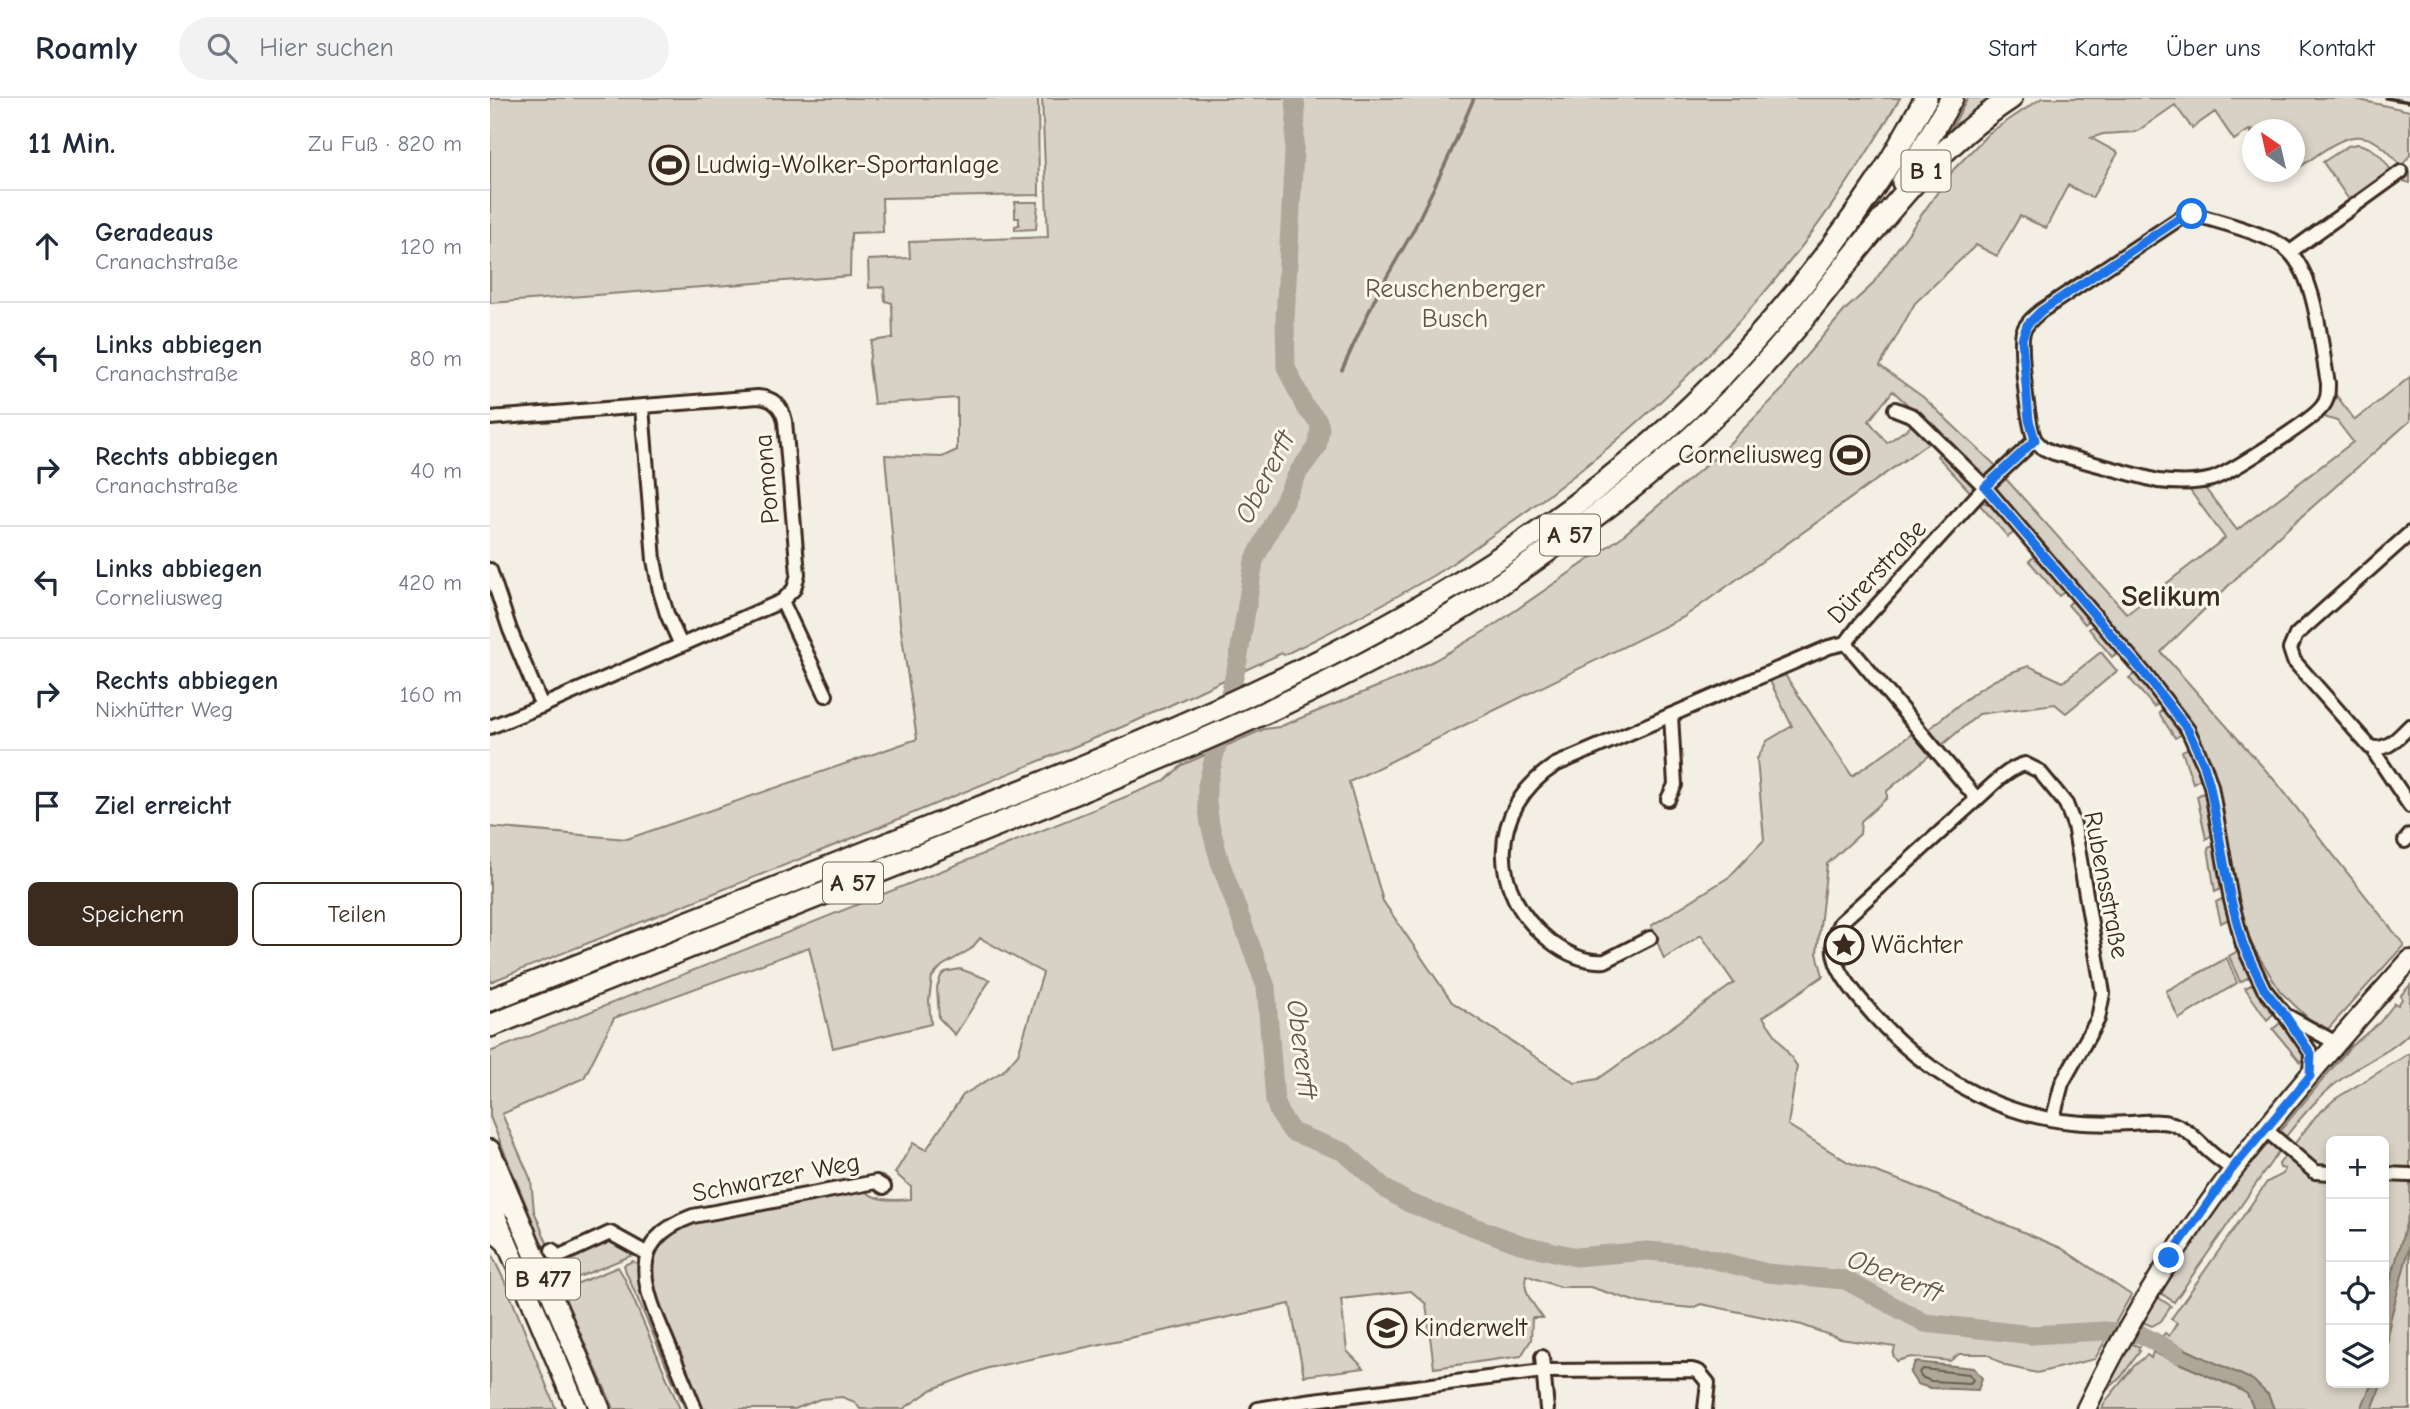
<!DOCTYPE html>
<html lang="de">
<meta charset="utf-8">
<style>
:root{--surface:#fff;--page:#f2f2f3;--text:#1f2937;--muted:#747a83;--line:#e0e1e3;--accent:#3b2a1e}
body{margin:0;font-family:"Comic Neue",sans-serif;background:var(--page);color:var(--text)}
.controls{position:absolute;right:21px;bottom:21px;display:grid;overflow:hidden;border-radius:10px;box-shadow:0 4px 10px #0003}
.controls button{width:63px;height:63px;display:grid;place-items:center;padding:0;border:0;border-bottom:2px solid var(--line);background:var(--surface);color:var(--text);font:35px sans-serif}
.compass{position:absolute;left:1752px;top:21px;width:63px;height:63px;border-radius:50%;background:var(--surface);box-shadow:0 4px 10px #0003;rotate:326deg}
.stop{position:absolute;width:21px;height:21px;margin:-16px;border:5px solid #1a73e8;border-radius:50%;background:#fff}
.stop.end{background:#1a73e8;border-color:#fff;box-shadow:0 2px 7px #0008}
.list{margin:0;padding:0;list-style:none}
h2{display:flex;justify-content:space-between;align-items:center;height:91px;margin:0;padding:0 28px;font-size:30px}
h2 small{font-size:23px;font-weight:400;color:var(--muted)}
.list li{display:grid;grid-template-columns:46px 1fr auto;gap:21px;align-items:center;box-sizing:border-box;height:112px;padding:0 28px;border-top:2px solid var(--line)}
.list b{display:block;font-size:26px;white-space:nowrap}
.list p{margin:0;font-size:23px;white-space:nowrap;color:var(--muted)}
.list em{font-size:23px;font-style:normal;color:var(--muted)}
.actions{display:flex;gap:14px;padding:21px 28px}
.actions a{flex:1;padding:16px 0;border:2px solid var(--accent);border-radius:10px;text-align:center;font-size:24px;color:var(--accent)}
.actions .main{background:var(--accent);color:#fff}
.icon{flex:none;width:38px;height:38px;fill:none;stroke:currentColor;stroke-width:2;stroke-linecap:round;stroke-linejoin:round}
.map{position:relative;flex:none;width:1920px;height:1311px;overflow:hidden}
header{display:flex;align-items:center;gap:42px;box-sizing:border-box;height:98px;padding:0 35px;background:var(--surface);border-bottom:2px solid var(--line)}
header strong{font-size:33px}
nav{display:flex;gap:38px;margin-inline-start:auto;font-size:24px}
.search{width:490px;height:63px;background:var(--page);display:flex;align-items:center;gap:18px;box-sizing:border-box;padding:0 24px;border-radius:38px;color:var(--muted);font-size:26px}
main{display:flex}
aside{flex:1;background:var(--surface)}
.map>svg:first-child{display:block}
.green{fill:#d8d1c6;stroke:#8a7e72;stroke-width:2;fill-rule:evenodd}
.water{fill:#afa69a;stroke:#817468;stroke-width:2}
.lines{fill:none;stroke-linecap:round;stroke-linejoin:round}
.shore{stroke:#695c50;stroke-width:2}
.stream{stroke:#817468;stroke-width:3.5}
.river{stroke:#afa69a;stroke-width:19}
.minor-casing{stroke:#3b2a1e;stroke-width:18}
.secondary-casing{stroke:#3b2a1e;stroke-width:23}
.primary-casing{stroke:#3b2a1e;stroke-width:24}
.motorway-casing{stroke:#3b2a1e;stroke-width:26}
.minor{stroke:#fbf7ec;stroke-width:12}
.secondary{stroke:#fbf7ec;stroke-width:18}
.primary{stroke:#fbf7ec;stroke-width:19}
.motorway{stroke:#fbf7ec;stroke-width:21}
.rail{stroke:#3b2a1e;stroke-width:3.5}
.route{stroke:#1a73e8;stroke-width:9}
.labels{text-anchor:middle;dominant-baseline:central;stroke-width:6;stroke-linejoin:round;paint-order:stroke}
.shield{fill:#fbf7ec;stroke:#75685c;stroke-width:2}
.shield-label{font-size:24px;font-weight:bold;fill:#3b2a1e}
.poi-label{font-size:26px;fill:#3b2a1e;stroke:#fbf7ec;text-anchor:start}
.park-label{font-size:26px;fill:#625448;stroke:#fbf7ec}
.street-label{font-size:26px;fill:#3b2a1e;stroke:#fbf7ec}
.water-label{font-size:28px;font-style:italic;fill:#645549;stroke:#fbf7ec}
.quarter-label{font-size:30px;font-weight:bold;fill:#3b2a1e;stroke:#fbf7ec}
</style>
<header>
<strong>Roamly</strong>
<div class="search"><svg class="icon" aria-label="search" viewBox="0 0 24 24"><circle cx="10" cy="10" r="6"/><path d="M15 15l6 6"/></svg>Hier suchen</div>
<nav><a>Start</a><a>Karte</a><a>Über uns</a><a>Kontakt</a></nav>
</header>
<main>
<aside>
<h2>11 Min.<small>Zu Fuß · 820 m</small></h2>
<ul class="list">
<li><svg class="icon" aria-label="ahead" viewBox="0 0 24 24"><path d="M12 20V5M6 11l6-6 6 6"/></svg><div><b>Geradeaus</b><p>Cranachstraße</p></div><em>120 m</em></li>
<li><svg class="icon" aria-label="left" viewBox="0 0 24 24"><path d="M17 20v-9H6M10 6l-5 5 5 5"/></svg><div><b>Links abbiegen</b><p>Cranachstraße</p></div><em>80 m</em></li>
<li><svg class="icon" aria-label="right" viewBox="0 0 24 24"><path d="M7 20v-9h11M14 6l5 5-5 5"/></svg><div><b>Rechts abbiegen</b><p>Cranachstraße</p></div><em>40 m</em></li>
<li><svg class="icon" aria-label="left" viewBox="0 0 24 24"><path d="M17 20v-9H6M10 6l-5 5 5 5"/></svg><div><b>Links abbiegen</b><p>Corneliusweg</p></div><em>420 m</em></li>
<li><svg class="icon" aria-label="right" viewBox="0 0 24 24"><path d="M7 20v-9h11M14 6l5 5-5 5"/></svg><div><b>Rechts abbiegen</b><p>Nixhütter Weg</p></div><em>160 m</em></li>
<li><svg class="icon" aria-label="arrive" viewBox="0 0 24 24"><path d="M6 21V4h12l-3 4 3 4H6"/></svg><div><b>Ziel erreicht</b></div></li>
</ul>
<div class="actions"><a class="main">Speichern</a><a>Teilen</a></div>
</aside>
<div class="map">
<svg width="1920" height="1311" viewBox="0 0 1920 1311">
<rect width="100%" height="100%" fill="#f3efe4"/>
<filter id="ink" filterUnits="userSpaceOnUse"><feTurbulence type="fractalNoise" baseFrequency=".0143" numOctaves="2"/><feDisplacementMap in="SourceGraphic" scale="14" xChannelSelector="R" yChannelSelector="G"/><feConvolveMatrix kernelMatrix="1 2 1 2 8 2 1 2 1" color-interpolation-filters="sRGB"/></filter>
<g filter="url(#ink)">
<!-- green -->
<g class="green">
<path d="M0,0H548L549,97L392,100L393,134L361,135L360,178L0,205Z"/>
<path d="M552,0H1410C1308,178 1179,315 1010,432C988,447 967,463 944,477C895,506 845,532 794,557L792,555L644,624L353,744L0,884V729L137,741L427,641L410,525L395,357L452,359L467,352V300L384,306L379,265L382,243L403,240L402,205L395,203L394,189L379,190L378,162L420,160L419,144L558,139Z"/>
<path d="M1478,0H1506L1462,36L1459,34Z"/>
<path d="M1552,0H1860L1920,13V57L1911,69L1920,73V85L1907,81L1911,69C1872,15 1848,44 1804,73V32H1762V36L1759,32L1744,42L1725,14L1702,30L1685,7L1646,34L1613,36L1601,40L1628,55L1602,100L1578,87L1556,130L1530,118L1507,158L1486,147L1425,205L1390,268L1433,299L1506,368L1494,379L1403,293L1379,323L1397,345L1424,326L1441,343L1194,519L859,684L893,803L962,904L1085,985L1108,981L1244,885L1211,837L1174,861L1161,828L1239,779L1274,742L1267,661L1277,643L1302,628L1280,583L1295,577L1362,678L1422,636L1440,657L1397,693V700L1371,723L1370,736L1337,766L1327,855L1333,878L1273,919L1307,968L1298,1027L1358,1064L1420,1086L1571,1150L1641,1197L1605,1261L1547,1275L1516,1268L1497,1256H1469L1460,1263L1421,1259L1407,1263L1403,1257L1405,1249L1350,1241L1312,1227L1211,1206L1202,1210L1150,1205L1100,1189H1069L1036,1177C1032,1194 1043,1206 1053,1220H1042L1041,1242L1031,1258L944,1270L936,1206L921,1193L851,1201L857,1253L874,1270L814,1278L800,1206L498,1270L443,1291L413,1311H370L365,1304L352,1299L330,1301L305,1311H211C198,1280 155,1197 159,1169C162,1146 182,1133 201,1123L372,1091C385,1103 403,1103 421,1101V1089L405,1075L423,1045L436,1052L473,997L513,973L528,956L553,875L490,840L481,851L452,868L442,879L439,903L441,926L343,950L319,849L124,920L94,980L12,1016L41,1082L44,1113L66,1167L75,1165L101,1147L121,1139L143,1157L69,1187L0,1019V954L675,683L692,667L774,631L789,629L911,579L945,562L1000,530L1130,440L1228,357L1293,291L1304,272L1356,211L1381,188L1464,71L1499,35Z"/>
<path d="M1867,46C1887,49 1894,62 1905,78L1862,106L1833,64L1858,48Z"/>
<path d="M525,104H548L546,131L525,132V128L529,127V120H525Z"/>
<path d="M1920,279V323L1787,440L1671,554L1787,685L1914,847L1838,931L1826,928L1790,893L1763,849L1747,811L1727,685L1713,648L1696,619L1659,571L1503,392L1516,381L1637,516L1735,440L1698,390L1714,389L1747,432L1863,344L1847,323L1834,319L1846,297L1865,322Z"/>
<path d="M1453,351L1484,386L1482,396L1447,358Z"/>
<path d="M1493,404L1504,408L1526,433L1518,439L1490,407Z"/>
<path d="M1546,457L1577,492L1569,498L1539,463Z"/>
<path d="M1584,501L1601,520L1595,526L1578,507Z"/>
<path d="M1605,526L1629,553L1622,559L1599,531Z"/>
<path d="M1611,554L1627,573L1576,615L1565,606L1489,616L1452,647L1439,631C1475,602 1494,582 1539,568L1573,584Z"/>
<path d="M1647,574L1672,603L1664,609L1639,580Z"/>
<path d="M1676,609L1694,635L1685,640L1669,615Z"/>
<path d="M1701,649L1713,679L1703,685L1692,653Z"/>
<path d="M1717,693L1725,735L1716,741L1707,698Z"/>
<path d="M1726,747L1733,790L1725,794L1718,750Z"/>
<path d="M1734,800L1739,821L1731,825L1726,804Z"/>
<path d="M1748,853L1759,879L1750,884L1739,858Z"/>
<path d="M1737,860L1747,885L1689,921L1676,893Z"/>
<path d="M470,871L500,882L465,937L449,920L447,890L451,878L455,874Z"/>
<path d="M1763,886L1783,916L1777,922L1755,890Z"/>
<path d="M1920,887V934C1904,952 1880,961 1860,975C1833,993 1814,1015 1794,1041L1788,1035L1860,949L1890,924L1905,905L1908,907L1912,901L1911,897Z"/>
<path d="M1790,925L1807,945L1815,959L1810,964L1783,931Z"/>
<path d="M1920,955V1311H1882L1888,1296L1878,1299L1871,1311H1784L1778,1296L1758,1280L1671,1240L1675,1235L1679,1238L1687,1225L1681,1221L1777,1084L1793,1076L1795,1071L1790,1070L1789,1066L1826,1018L1845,1001ZM1841,1043H1894V1285H1841Z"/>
<path d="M1781,1042L1791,1050L1684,1204L1669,1194C1702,1140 1740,1090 1781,1042Z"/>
<path d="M0,1153L14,1182L66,1311H0Z"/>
<path d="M143,1163L147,1166L154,1203L199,1311H195L136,1174L134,1167Z"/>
<path d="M128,1169L134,1179L190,1311H124L71,1192Z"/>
<path d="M1666,1198L1681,1208L1671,1223L1662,1228L1652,1224Z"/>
<path d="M1640,1245L1650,1249L1648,1252L1650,1253L1631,1279L1614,1295Z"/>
<path d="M1663,1254L1749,1291L1757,1296L1764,1311H1612L1615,1304L1644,1268L1657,1257L1661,1260Z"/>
</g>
<!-- water -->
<g class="water">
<path d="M1920,1111V1147L1900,1223L1894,1275V1196L1901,1181Z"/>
<path d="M1671,1240L1763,1282L1778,1297L1784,1311H1764L1757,1296L1749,1291L1663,1254L1662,1250Z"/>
<path d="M1425,1264L1484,1270L1492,1280L1488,1292L1440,1290L1427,1286L1420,1275Z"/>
<path d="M1882,1285H1892L1882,1311H1871Z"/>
</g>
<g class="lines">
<!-- shore -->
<path class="shore" d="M1433,1271L1479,1276L1483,1282L1480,1285L1441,1283L1431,1279L1429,1274Z"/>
<!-- stream -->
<path class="stream" d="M852,272L887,196L923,133L960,56L984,0"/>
<!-- river -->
<path class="river" d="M805,0L806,16L795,222L796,269L815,309L828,323L830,330L827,349L809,373L764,463L748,563L717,688V704L720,727L730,764L776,889L785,1003L789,1015L802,1034L854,1054L897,1092L919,1105L1030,1146L1086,1159L1157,1153L1205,1157L1277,1175L1355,1182L1435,1225L1542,1237L1614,1233L1650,1236L1687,1256"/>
<defs>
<g id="minor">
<path d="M1800,154L1911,74"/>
<path d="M152,309L164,462L170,493L177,516L191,547"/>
<path d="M1405,311L1423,318L1495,389L1654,575L1698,632L1714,667L1721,688L1741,802L1753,847L1774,891L1795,917L1821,955L1820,977"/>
<path d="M0,320L268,299C283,300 292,308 295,323L308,476L304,491L292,503L52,608L20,532L0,472"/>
<path d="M1920,435L1806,537L1800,551L1804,563L1880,649C1898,654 1908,639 1920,628"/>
<path d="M292,503L336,597"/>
<path d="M1356,545L1487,701C1502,688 1516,671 1535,666L1549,673L1568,696L1576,706L1584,727L1613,895L1608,921L1572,985L1563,1020"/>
<path d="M0,629L52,608"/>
<path d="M1886,650V657L1920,708"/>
<path d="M1178,701L1185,687L1181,617"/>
<path d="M1487,701L1350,825C1334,855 1351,878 1370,901C1422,966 1497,1016 1582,1024C1601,1026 1621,1026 1641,1025C1655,1024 1669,1022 1683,1026C1700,1032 1708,1044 1721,1055C1728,1061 1735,1066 1742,1071"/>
<path d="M1915,743L1920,737"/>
<path d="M1160,840L1115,863C1096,865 1075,855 1060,843C998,795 997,711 1065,667L1339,549L1356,545L1371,525L1495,389L1545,342L1553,350L1564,355L1668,383C1686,385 1704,386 1722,381C1738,376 1821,323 1831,310C1838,303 1838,295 1838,285C1830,246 1827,174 1794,149C1777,136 1724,122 1702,116L1690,120L1551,213C1544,219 1536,225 1533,234C1529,248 1538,328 1545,342"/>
<path d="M1799,919L1848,946"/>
<path d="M1775,1031L1825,1074L1841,1075"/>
<path d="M1894,1076L1920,1077"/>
<path d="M62,1152L66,1158H70L120,1135L158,1156"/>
<path d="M1052,1259L1057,1311"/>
<path d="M205,1311C196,1288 186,1265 176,1241C154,1190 134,1143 203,1118L386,1084L394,1089"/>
<path d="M768,1311L816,1303L1053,1273L1202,1272L1209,1274L1218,1285L1215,1311"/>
</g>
<path id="secondary" d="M1596,1311C1675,1142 1796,1000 1920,862"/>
<g id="primary">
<path d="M0,1052L110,1311"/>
<path d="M0,1105L87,1311"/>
</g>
<g id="motorway">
<path d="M1413,84L1462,0"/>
<path d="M0,902C154,842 309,781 463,720C712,623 964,520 1166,341C1251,265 1325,178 1388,83C1405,57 1420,28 1436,0"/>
<path d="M0,928C158,866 316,803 474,740C648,670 827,602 986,502C1037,469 1086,433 1134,396C1196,348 1254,292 1304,232C1371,151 1432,58 1521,0"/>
<path d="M0,1081L6,1066"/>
<path d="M0,1093L23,1109"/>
<path d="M0,1128L15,1142"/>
</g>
</defs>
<!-- minor casing -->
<use href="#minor" class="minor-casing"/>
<!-- secondary casing -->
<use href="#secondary" class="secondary-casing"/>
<!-- primary casing -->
<use href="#primary" class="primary-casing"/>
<!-- motorway casing -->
<use href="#motorway" class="motorway-casing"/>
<!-- minor -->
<use href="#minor" class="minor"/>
<!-- secondary -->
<use href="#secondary" class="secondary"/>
<!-- primary -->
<use href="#primary" class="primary"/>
<!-- motorway -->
<use href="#motorway" class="motorway"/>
<!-- rail -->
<path class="rail" d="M1896,0L1920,4"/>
</g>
</g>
<g class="lines" filter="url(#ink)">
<!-- route -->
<path class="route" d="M1679,1160L1742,1071L1820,978L1821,956L1795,917L1774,891L1753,847L1741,802L1720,688L1714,667L1698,632L1654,575L1495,389L1545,342L1539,322L1532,241L1537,227L1551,213L1690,120L1702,116"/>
</g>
<!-- icons -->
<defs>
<symbol id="stadium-ring" viewBox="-11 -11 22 22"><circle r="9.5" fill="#fbf7ec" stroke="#3b2a1e" stroke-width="1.5"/><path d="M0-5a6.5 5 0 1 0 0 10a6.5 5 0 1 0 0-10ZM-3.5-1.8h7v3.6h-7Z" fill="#3b2a1e"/></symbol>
<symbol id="sight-ring" viewBox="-11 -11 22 22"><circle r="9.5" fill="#fbf7ec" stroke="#3b2a1e" stroke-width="1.5"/><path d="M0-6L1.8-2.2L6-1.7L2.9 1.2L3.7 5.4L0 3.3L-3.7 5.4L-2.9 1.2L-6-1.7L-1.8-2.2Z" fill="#3b2a1e"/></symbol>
<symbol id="school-ring" viewBox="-11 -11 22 22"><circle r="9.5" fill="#fbf7ec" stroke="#3b2a1e" stroke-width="1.5"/><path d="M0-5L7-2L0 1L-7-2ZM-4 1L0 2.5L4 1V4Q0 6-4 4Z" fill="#3b2a1e"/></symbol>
</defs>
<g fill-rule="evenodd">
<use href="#stadium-ring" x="157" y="45" width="44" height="44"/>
<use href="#stadium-ring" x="1338" y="335" width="44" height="44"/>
<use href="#sight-ring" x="1332" y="825" width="44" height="44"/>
<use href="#school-ring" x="875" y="1208" width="44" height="44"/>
</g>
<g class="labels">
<!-- shield labels -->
<g class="shield">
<rect x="1411.5" y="52.5" width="49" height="41" rx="5"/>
<rect x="1050" y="416.5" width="60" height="41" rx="5"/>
<rect x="333" y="764.5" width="60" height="41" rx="5"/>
<rect x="16" y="1160.5" width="74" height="41" rx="5"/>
</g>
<g class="shield-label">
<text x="1436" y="73">B 1</text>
<text x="1080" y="437">A 57</text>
<text x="363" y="785">A 57</text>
<text x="53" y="1181">B 477</text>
</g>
<!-- poi labels -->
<g class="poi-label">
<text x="206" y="67">Ludwig-Wolker-Sportanlage</text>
<text x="1333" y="357" text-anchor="end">Corneliusweg</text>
<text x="1381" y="847">Wächter</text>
<text x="924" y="1230">Kinderwelt</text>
</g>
<!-- park labels -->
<g class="park-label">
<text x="965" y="191">Reuschenberger<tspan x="965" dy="30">Busch</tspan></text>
</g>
<!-- street labels -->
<g class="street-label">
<text transform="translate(277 381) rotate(-95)">Pomona</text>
<text transform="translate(1387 474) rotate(-47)">Dürerstraße</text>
<text transform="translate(1616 787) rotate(79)">Rubensstraße</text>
<text transform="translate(286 1080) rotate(-11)">Schwarzer Weg</text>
</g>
<!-- water labels -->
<g class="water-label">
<text transform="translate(775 379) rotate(-63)">Obererft</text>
<text transform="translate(812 951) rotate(83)">Obererft</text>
<text transform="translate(1405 1178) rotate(22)">Obererft</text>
</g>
<!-- quarter labels -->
<g class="quarter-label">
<text x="1681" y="498">Selikum</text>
</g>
</g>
</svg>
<div class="controls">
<button>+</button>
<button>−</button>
<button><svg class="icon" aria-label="locate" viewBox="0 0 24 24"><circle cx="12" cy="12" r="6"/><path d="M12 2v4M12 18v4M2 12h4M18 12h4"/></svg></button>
<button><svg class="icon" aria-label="layers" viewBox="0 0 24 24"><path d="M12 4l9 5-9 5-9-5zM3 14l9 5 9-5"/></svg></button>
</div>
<svg class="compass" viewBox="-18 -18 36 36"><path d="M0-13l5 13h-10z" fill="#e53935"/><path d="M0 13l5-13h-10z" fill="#747a83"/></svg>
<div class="stop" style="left:1702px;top:116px"></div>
<div class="stop end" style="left:1679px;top:1160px"></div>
</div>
</main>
